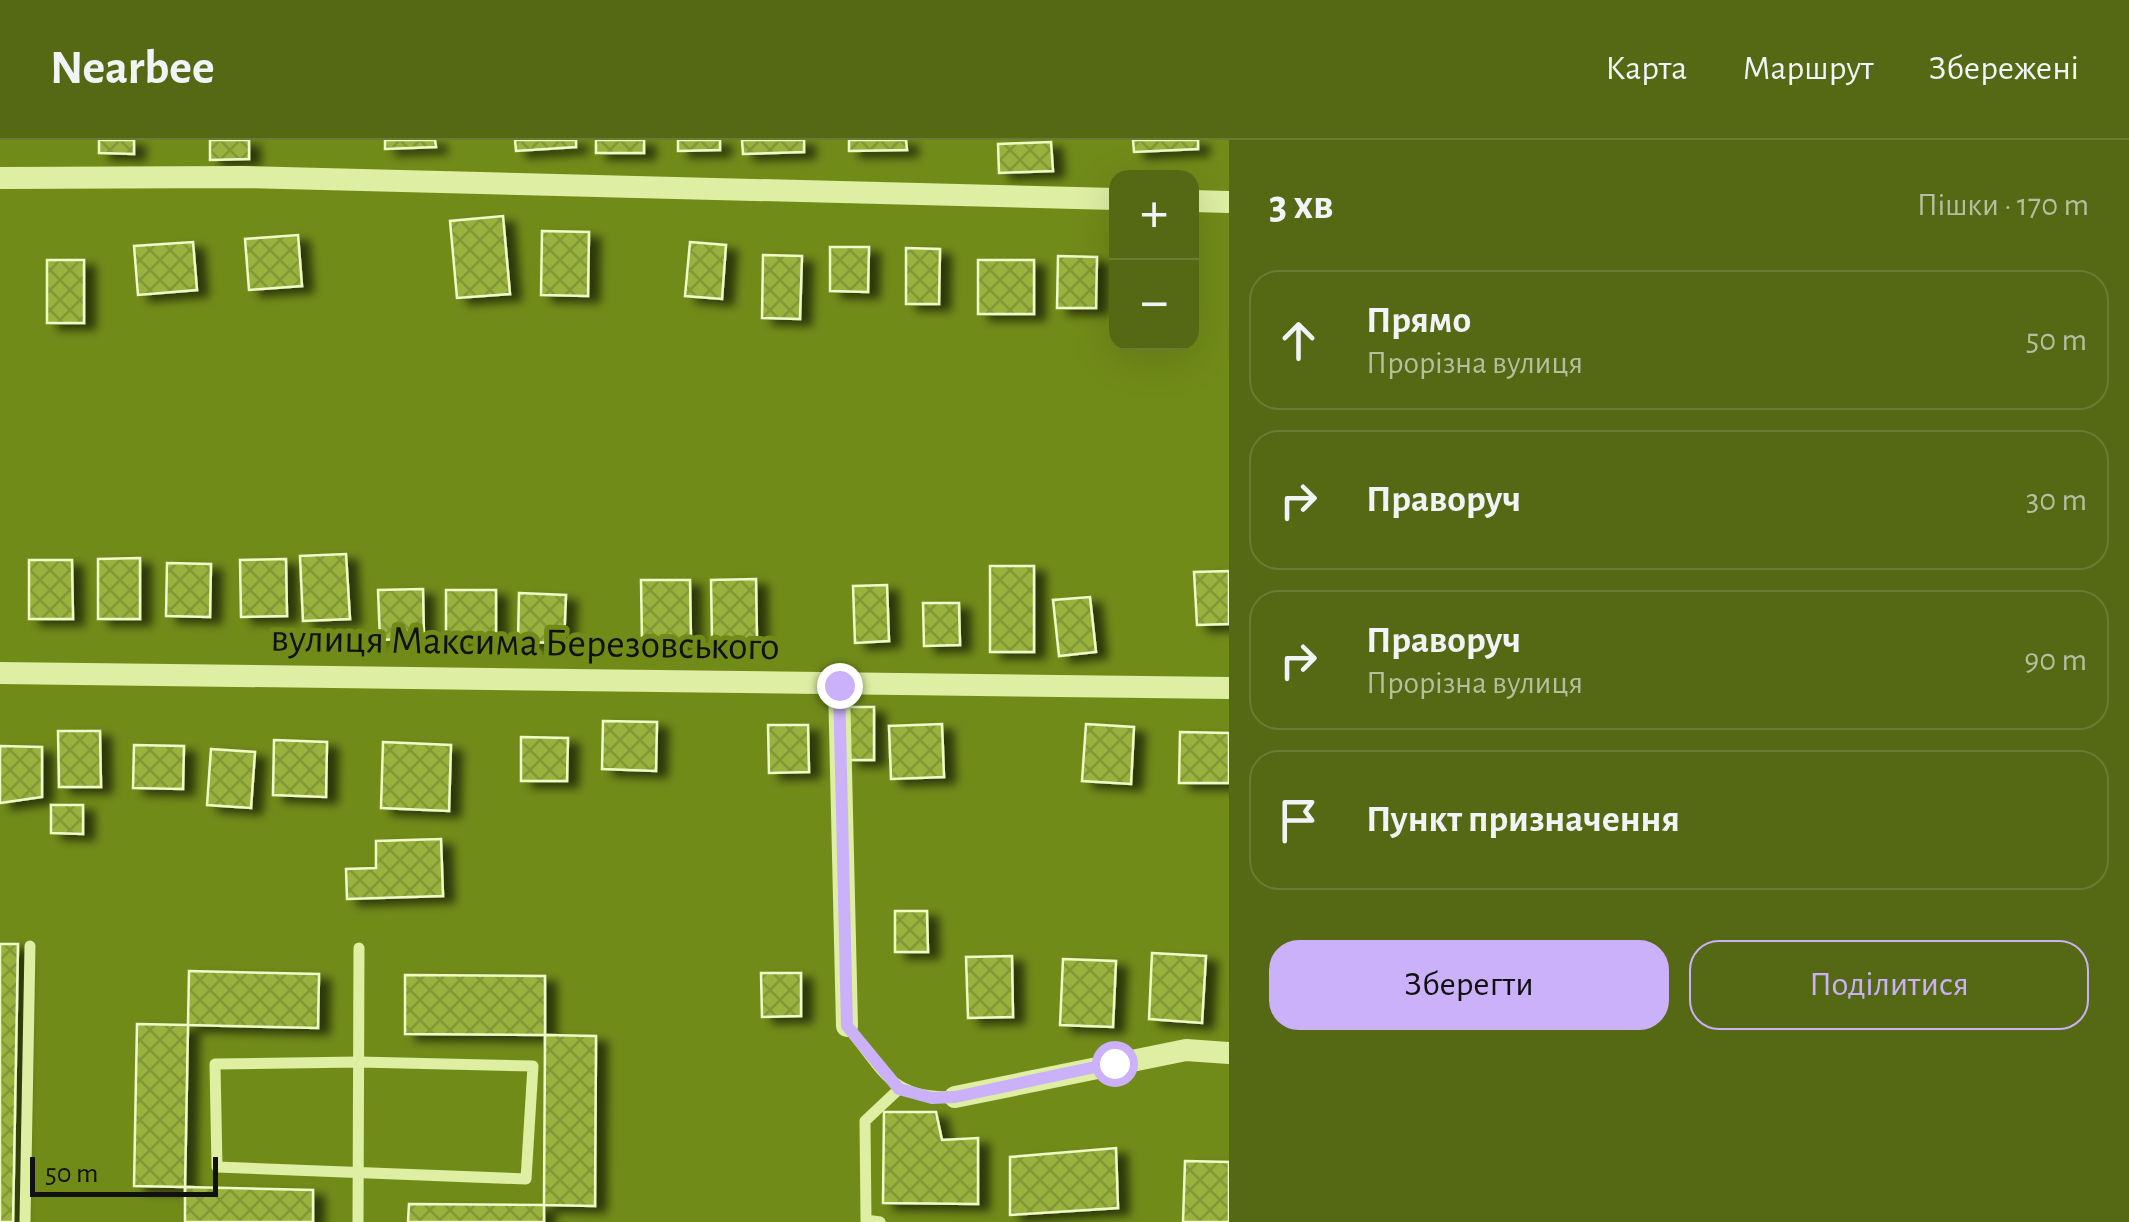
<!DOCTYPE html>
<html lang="uk">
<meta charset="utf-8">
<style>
:root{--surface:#556813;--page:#5e7021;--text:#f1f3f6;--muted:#b6bea0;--line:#6b7b33;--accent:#cab1fa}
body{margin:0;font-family:"Alegreya Sans",sans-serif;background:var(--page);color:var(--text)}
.controls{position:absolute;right:30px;top:30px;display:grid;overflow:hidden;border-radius:20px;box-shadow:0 10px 40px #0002}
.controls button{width:90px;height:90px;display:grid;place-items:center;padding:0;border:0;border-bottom:2px solid var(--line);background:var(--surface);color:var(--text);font:50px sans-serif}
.scale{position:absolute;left:30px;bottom:25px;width:188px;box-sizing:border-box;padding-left:10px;border:5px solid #111;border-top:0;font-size:28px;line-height:35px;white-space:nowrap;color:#111;-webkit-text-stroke:8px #718b19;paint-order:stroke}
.stop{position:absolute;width:30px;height:30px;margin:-22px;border:8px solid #cab1fa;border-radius:50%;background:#fff}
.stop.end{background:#cab1fa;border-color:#fff;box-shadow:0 2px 10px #0008}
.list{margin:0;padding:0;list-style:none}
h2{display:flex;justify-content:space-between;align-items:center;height:130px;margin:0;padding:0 40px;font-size:42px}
h2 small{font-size:32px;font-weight:400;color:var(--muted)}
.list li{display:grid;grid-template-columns:65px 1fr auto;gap:30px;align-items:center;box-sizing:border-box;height:140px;margin:0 20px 20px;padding:0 20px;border:2px solid var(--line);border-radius:30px}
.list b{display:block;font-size:38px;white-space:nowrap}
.list p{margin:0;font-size:32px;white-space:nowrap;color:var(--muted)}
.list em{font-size:32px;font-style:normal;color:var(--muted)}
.actions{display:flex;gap:20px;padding:30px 40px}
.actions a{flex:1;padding:22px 0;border:2px solid var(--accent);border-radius:30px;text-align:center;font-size:35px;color:var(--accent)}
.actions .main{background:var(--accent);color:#111}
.icon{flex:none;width:55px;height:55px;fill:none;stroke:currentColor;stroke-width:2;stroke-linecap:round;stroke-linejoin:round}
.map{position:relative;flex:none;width:1229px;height:1082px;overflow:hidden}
header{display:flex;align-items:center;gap:60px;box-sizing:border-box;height:140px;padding:0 50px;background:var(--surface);border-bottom:2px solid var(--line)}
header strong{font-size:48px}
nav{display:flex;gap:55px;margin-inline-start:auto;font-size:35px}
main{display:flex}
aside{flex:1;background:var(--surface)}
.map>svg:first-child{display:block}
.building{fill:url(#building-cross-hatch);stroke:#f0fac9;stroke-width:2.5;filter:url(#shadow)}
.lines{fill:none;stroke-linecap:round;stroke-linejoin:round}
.service{stroke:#deeea3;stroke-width:11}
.minor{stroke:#deeea3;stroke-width:22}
.route{stroke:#cab1fa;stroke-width:12}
.labels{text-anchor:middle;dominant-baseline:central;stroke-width:10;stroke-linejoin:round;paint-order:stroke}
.street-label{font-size:40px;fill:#111;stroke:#718b19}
</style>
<header>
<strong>Nearbee</strong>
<nav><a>Карта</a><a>Маршрут</a><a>Збережені</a></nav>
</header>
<main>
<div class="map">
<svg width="1229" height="1082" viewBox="0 0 1229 1082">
<defs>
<pattern id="building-cross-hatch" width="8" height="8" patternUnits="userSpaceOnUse" patternTransform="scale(2.5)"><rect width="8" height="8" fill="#98b23d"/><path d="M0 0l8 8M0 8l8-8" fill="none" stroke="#829835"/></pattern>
<filter id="shadow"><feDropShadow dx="11" dy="6" stdDeviation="5" flood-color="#0009"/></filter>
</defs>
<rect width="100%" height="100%" fill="#718b19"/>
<!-- building -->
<g class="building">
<path d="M99,0H134V14L99,13Z"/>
<path d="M210,0H249V19L210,20Z"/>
<path d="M385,0H435L436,7L385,9Z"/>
<path d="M515,0H576V7L516,11Z"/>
<rect x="596" y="0" width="48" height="13"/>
<path d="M678,0H720V10L678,11Z"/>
<path d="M742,0H804V12L743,14Z"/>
<path d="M849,0H906L907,10L849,11Z"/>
<path d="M1133,0H1198V9L1134,12Z"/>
<path d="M1051,2L1053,31L999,33L998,4Z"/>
<path d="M503,76L510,154L457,158L450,81Z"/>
<path d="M542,91L589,92L588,156L541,155Z"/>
<path d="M298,95L302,146L249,150L245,99Z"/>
<path d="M193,102L197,150L138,155L134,106Z"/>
<path d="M690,102L726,105L722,159L685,156Z"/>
<path d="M830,107H869L868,152L830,151Z"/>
<path d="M906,108L940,109L939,164H906Z"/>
<path d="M763,115L802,116L800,179L762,178Z"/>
<path d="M1058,116L1097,117L1096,168H1057Z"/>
<rect x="47" y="120" width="37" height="63"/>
<rect x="978" y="120" width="56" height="54"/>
<path d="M346,414L350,479L303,481L300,416Z"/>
<path d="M140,418V479H98V419Z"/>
<path d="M286,419L287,476L241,477L240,420Z"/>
<path d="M29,420H72L73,479H29Z"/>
<path d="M167,423L211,424L210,477L166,476Z"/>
<rect x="990" y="426" width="44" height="86"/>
<path d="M1229,431V484L1197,485L1194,432Z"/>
<path d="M756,439L757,501H712L711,440Z"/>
<path d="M641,440H690L691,503L642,504Z"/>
<path d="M887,445L889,501L855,503L853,446Z"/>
<path d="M423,449L424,498L380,500L378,450Z"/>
<rect x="446" y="450" width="50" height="49"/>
<path d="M519,453L566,455L564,503L518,502Z"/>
<path d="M1090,457L1096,512L1059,516L1053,460Z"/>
<path d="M923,463H959L960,505L924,506Z"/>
<rect x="847" y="567" width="27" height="53"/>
<path d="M603,581L657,582L656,631L602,629Z"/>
<path d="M942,584L944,637L891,639L889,586Z"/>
<path d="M1086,584L1134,587L1131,644L1082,641Z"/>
<path d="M768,585H808L809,632L769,633Z"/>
<path d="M58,591H100L101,647H59Z"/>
<path d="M1180,592L1229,593V643H1179Z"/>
<path d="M521,597L568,598L567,641H521Z"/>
<path d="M274,600L327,602L326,657L273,655Z"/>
<path d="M383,602L451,605L449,671L381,668Z"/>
<path d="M134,605L184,606L183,649L133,648Z"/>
<path d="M0,606L42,607V657L0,663Z"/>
<path d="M211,609L255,612L251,668L207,665Z"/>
<path d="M51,665H83V694L51,693Z"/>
<path d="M441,699L443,756L347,759L346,729L376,728V701Z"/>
<path d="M895,771H927L928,812H895Z"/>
<path d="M0,804H18L13,1082H0Z"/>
<path d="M1152,813L1206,816L1202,883L1149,879Z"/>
<path d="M1012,816L1013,877L968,878L966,817Z"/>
<path d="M1063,819L1116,821L1113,887L1060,885Z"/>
<path d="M189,831L319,834L318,888L188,885Z"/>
<path d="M761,833H801V876L762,877Z"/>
<path d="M405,835L545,836V895L405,894Z"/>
<path d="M137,884L188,885L185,1047L134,1046Z"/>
<path d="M545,895L596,896L595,1066L544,1065Z"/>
<path d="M884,972H936L942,1000L978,998V1064L883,1063Z"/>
<path d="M1116,1008L1118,1068L1010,1075V1017Z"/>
<path d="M1185,1021L1229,1022V1082H1183Z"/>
<path d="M185,1047L313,1050V1082H185Z"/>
<path d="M409,1064L544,1065V1082H408Z"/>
</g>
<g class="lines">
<!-- service -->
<g class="service">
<path d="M847,886C885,932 890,959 955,957"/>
<path d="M359,922L533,926L526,1039L217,1027L215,924Z"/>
<path d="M25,1082L30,806"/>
<path d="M358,1082L359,808"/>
<path d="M880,1082L866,1080L865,981L899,949"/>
</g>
<!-- minor -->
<g class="minor">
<path d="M0,38L242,37L1116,59"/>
<path d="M1192,61L1229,62"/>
<path d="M0,533L1229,548"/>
<path d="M839,545L847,886"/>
<path d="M955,957L1186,910L1229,913"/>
</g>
</g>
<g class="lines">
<!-- route -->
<path class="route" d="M839,545L847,886L899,949L932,958L955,957L1114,923"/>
</g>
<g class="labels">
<!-- street labels -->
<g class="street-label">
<text transform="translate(525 503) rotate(1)">вулиця Максима Березовського</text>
</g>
</g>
</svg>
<div class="controls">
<button>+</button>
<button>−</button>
</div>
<div class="scale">50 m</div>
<div class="stop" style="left:1114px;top:923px"></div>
<div class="stop end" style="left:839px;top:545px"></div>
</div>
<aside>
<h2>3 хв<small>Пішки · 170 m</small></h2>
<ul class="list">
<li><svg class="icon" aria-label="ahead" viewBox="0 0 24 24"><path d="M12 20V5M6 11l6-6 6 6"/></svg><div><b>Прямо</b><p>Прорізна вулиця</p></div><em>50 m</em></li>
<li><svg class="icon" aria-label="right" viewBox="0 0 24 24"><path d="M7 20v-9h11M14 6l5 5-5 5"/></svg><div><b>Праворуч</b></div><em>30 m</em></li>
<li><svg class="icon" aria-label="right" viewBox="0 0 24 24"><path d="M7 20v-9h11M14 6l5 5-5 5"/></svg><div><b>Праворуч</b><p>Прорізна вулиця</p></div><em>90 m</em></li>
<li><svg class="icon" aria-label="arrive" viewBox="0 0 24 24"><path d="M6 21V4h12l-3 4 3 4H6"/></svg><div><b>Пункт призначення</b></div></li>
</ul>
<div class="actions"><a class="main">Зберегти</a><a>Поділитися</a></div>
</aside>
</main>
